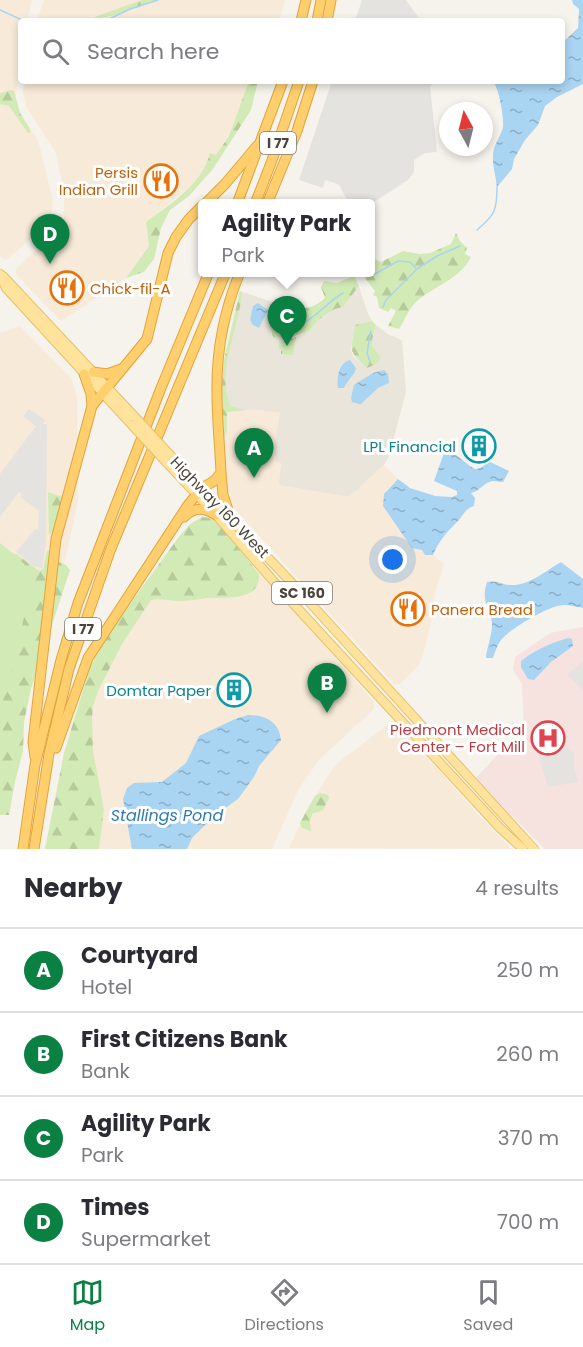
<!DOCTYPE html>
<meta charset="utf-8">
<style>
:root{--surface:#fff;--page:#f2f2f3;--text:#2b2b33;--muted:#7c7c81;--line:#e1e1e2;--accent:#0b8043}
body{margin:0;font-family:Poppins,sans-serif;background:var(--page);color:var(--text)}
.compass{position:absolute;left:439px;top:102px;width:54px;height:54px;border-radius:50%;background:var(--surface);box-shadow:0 3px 9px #0003;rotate:353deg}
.you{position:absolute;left:393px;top:560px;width:21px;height:21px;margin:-15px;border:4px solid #fff;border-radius:50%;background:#1a73e8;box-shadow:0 0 0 9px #1a73e833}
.badge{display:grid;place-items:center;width:39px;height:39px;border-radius:50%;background:var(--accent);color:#fff;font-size:20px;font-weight:700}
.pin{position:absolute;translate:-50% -50px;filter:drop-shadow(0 2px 3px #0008)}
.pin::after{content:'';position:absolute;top:32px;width:21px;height:18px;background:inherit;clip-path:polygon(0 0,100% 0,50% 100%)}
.popup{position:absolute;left:198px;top:199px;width:177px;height:78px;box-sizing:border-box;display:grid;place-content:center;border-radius:6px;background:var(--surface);filter:drop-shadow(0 2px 4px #0005);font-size:20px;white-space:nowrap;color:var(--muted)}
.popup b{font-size:22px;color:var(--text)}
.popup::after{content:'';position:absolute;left:50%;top:100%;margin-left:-12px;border:12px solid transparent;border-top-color:var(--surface)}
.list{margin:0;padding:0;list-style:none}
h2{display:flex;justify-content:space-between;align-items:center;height:78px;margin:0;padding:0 24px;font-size:26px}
h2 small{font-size:20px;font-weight:400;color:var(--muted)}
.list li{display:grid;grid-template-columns:39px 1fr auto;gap:18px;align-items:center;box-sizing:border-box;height:84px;padding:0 24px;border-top:2px solid var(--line)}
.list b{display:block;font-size:22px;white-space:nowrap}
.list p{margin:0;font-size:20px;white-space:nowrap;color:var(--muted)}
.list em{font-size:20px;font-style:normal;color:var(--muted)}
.icon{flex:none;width:33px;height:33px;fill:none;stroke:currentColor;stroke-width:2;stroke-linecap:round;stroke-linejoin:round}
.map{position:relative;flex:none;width:583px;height:849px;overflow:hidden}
.search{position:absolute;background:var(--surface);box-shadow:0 3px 9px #0003;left:18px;right:18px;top:18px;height:66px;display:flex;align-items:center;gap:15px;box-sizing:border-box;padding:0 21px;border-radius:6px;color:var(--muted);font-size:22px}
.sheet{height:414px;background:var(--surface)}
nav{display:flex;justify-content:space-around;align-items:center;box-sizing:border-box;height:84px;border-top:2px solid var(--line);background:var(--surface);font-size:16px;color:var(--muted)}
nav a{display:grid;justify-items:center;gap:3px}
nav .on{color:var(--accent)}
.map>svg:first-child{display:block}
.residential{fill:#eae5da}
.commercial{fill:#f7ead8}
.medical{fill:#f6e3e0}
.grass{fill:#d2eab5}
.forest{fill:url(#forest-firs)}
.park{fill:url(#park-tufts)}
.parking{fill:#e5e3e0}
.water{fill:url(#water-ripples)}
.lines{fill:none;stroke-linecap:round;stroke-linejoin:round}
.stream{stroke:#a9d4f2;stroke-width:1.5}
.primary-casing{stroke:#e6c16a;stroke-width:10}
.highway-casing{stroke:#e0a43c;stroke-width:11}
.primary{stroke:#ffe39c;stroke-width:8}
.highway{stroke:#ffcf6e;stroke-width:9}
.primary-bridge-casing{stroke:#e6c16a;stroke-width:10;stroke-linecap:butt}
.primary-bridge{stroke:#ffe39c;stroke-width:8}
.labels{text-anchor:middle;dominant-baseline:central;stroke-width:6;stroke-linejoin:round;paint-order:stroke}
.shield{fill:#fff;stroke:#817c74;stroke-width:1.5}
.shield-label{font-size:14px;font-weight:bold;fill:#4b4439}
.food-label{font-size:15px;fill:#c56008;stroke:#fff;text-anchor:start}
.culture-label{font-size:15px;fill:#0d838f;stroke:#fff;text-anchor:end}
.street-label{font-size:15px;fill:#4b4439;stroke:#fff}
.health-label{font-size:15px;fill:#be3a42;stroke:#fff;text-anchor:end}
.water-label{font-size:16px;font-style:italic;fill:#2e7ab2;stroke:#fff}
</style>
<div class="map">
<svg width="583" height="849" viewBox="0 0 583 849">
<defs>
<pattern id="forest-firs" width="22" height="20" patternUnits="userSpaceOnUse" patternTransform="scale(1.5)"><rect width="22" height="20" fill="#d2eab5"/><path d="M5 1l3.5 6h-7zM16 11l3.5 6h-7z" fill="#b6ca9c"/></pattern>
<pattern id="park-tufts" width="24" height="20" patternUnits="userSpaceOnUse" patternTransform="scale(1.5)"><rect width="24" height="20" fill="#d2eab5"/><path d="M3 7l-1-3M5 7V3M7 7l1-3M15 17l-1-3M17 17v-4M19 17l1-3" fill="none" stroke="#b6ca9c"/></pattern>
<pattern id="water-ripples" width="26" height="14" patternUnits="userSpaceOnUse" patternTransform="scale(1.5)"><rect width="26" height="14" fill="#a9d4f2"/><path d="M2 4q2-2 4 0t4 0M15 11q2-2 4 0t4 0" fill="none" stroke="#8caec5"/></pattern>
</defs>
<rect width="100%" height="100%" fill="#f6f3ec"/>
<!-- residential -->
<path class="residential" d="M359,286L367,311L372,321L355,325L351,349L353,356L367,368L377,364L372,340L376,325L388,334L402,340L406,392L389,456L384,465L349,497L278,485L281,463L276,462L274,448L279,413L257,410L223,412L224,360L240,291L279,304L270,326L272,337L286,339L281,341L278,348L281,350V354L293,356L296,337L309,331L318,320L335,309L343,307Z"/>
<!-- commercial -->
<g class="commercial">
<path d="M0,0H32L27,21H21V57L15,98L20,113L37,139L40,148L53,201L51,216L44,228L6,260L0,256Z"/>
<path d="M44,0H285L279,21H37Z"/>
<path d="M25,81H249L229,136L216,155L210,154L202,173L188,189L146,222L149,246L126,278L61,321L16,274V269L57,231L64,217V193L56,153L26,106L23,91Z"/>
<path d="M20,326L71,378L77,397L78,500L65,561L56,588L0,543V333Z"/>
<path d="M257,410L280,413L274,448L276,462L281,463L279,485L349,497L384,465L398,479L386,490L383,503L422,550L429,556L433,555L444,564L435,593L430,627L423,655L418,666L400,684L395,685L234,508L228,493L223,412Z"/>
<path d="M214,523L311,629L374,702V709L319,760L298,790L272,849H54L87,708L135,615Z"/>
<path d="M394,720L474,810L511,849L289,848L307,809L331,771L340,761Z"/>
</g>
<!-- medical -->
<path class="medical" d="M583,627V849H545L499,803L476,778L524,726L522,684L513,670L515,657L550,633Z"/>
<!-- grass -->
<path class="grass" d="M0,543L56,588L31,682L4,815H0Z"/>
<!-- forest -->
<g class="forest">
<path d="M142,0H158L119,14L89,21L97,16Z"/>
<path d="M249,81H258L251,110L213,169L189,196L170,210L161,228L154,259L144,272L126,278L149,246L146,222C170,204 202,185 210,153L216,155L229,136Z"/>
<path d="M11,90L14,91L20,113L30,129V133H28L9,106L0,104V93Z"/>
<path d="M456,233L460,241L467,248L465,254L471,257C460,279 434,286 417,301C408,309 405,320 399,329L388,326L396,311L391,308L388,312L379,308L377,297L373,295L375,291L361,273L371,272V257L381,262L403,251L420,254L430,253L451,244Z"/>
<path d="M354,276L359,286L343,307L335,309L318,320L309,331L286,339L273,337L270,326L280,305C299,309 309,312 325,298L321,287L324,281L337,283Z"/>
<path d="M240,291L242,292C241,298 241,305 239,311C234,337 217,380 231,406L245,410L227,412V431L224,438L222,385L224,360Z"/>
<path d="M372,321L376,325L372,340L373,347L381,358L377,364L367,368C347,350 351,351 355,325Z"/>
<path d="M48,492L59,496L64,495C64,501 61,503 59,508C56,519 58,527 49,535Z"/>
<path d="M202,517L212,518L219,523L259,574C261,602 225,597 207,598C198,599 188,601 179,601C169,601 161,598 151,600L122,644L98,691L93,706L92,717L93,751L104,810L99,849H45L64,753L90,667L105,638L178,538L190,524Z"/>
<path d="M47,551H49L55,560L66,565L70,570L31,689L24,722L23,751L15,782L9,815H0V710L12,670L34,573L13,554H16L39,571L43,569Z"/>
<path d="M320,793L328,795L329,798L323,810L312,814L310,822L311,831L302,828L300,823L315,796Z"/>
</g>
<!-- park -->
<path class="park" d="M296,337L293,356L281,354V350L278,348L280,342Z"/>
<!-- parking -->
<g class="parking">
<path d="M362,0H406L421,21H355Z"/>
<path d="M332,81H435L430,87L437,152L425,153L414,160V172L408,180L371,204L349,203L339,185L332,182L325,180L323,188L299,180Z"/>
<path d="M29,409L45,420L43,424H47L46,544L42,568L33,566L16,552L36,528L38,530L39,511L20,497L22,494L19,492L0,517V474L36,426L23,416Z"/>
<path d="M583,661V690L567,675Z"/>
<path d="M539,728L550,731L574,753V766L578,782L548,787L540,762L537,739Z"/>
</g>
<!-- water -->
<g class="water">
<path d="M572,0H583V84L557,97L545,106L538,125L525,140L514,159L512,169L497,187C496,177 492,164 493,154C494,144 501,136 503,127C504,117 499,89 493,81H562V43L578,28L579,9L573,4Z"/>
<path d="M258,303L268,310L259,328L253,325L250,320L253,306Z"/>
<path d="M350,360L356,368C355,375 347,380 344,388H338C337,378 338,363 350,360Z"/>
<path d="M384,370L388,374L389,383L378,388L361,404L352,402L351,398L354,385L373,373Z"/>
<path d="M445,450C457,452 469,468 476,469C480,469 486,464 490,462L509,471L503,482C500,482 496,481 493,481C484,482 480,491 471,493L475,498L474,506C464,509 463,517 456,523C444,535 440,540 433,555H425L422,550L412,548L383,506L384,494L398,479L410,488L435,496L452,497L457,495V491L434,481Z"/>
<path d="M561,562L583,579V608C577,607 570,605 564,605C549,605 510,629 501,640C497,645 495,652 493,658H486C487,646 492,636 492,624C491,606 480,604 487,582C500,580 500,585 511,585C528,586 546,571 561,562Z"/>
<path d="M568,638L572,639L573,646L551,662L534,680L528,679L521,667V661C535,650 551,643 568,638Z"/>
<path d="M248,715C266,715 279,722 281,740L259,766L254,777L238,799L228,806L213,822L205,825L192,838L187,849H132L123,799L127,788L134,783L162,782L186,763L199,736L235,719Z"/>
</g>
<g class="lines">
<!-- stream -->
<g class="stream">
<path d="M0,10L24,21"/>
<path d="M105,21L130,9L158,0"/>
<path d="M477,230C495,215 497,210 497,187"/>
<path d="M373,275L398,261L410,262L416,268"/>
<path d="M383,307L386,300L417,269L437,256L460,246"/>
<path d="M287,329C311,325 323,305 343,293"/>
<path d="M370,362L367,353L371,331"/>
</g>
<defs>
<g id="primary">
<path d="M0,274L6,288L132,425"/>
<path d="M3,276L135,417"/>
<path d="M170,455L292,583L534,849"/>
<path d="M167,463L216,515L289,599L500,828L523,849"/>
</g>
<g id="highway">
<path d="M301,21L306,0"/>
<path d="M317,21L321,0"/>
<path d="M327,21L331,0"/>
<path d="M205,204L225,184L257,146"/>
<path d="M237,204L283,81"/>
<path d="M255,204L271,163L299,81"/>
<path d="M267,204L297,131L313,81"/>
<path d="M93,372L107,374L121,369"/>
<path d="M92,406L147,339L168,253L176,237L189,219L203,205"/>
<path d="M221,473L223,495L230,516"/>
<path d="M184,517C194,507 204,507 216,515"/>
<path d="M56,748L88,658L188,505L202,488L214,481L221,473C220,447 217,420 217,394C216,352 224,311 240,272"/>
<path d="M35,757L33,742L56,539L92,406L91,394L84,374"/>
<path d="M23,849L35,765L61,660L78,603L161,388L209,272"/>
<path d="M34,849L49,754L69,669L110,551L226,272"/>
</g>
</defs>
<!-- primary casing -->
<use href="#primary" class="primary-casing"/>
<!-- highway casing -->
<use href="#highway" class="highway-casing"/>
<!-- primary -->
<use href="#primary" class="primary"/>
<!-- highway -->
<use href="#highway" class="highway"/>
<defs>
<g id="primary-bridge">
<path d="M135,417L170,455"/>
<path d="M132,425L167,463"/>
</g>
</defs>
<!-- primary-bridge casing -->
<use href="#primary-bridge" class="primary-bridge-casing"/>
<!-- primary-bridge -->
<use href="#primary-bridge" class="primary-bridge"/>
</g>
<!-- icons -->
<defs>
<symbol id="restaurant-ring" viewBox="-11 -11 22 22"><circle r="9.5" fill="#fff" stroke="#e8710a" stroke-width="1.5"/><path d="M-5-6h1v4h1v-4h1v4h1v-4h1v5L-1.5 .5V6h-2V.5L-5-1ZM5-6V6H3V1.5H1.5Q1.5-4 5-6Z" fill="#e8710a"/></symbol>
<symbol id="building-ring" viewBox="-11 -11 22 22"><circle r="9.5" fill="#fff" stroke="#0f9aa8" stroke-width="1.5"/><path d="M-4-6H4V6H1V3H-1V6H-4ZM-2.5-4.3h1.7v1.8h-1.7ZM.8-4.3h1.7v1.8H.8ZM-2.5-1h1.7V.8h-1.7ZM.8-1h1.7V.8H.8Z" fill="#0f9aa8"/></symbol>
<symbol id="hospital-ring" viewBox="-11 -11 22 22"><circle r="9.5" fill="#fff" stroke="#e0444e" stroke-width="1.5"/><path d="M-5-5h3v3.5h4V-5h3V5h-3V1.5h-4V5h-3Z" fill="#e0444e"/></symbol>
</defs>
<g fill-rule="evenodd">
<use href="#restaurant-ring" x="142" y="162" width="38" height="38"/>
<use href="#restaurant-ring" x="48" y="269" width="38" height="38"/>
<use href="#building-ring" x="460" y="427" width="38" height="38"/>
<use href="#restaurant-ring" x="389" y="590" width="38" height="38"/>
<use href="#building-ring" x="215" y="671" width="38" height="38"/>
<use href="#hospital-ring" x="529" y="719" width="38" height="38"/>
</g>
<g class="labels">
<!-- shield labels -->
<g class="shield">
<rect x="260" y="132" width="36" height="22" rx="4.5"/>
<rect x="272" y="582" width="60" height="22" rx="4.5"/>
<rect x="65" y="618" width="36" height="22" rx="4.5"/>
</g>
<g class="shield-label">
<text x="278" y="143">I 77</text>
<text x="302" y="593">SC 160</text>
<text x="83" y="629">I 77</text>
</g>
<!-- food labels -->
<g class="food-label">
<text x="138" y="172" text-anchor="end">Persis<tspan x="138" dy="17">Indian Grill</tspan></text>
<text x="90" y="288">Chick-fil-A</text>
<text x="431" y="609">Panera Bread</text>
</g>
<!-- culture labels -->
<g class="culture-label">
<text x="456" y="446">LPL Financial</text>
<text x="211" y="690">Domtar Paper</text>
</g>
<!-- street labels -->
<g class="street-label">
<text transform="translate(220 507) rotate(46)">Highway 160 West</text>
</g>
<!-- health labels -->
<g class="health-label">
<text x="525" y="729">Piedmont Medical<tspan x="525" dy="17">Center – Fort Mill</tspan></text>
</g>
<!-- water labels -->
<g class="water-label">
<text x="167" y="815">Stallings Pond</text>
</g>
</g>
</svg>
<svg class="compass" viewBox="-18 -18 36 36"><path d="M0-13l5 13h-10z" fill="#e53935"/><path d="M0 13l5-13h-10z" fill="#7c7c81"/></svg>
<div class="you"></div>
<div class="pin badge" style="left:254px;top:478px">A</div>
<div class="pin badge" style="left:327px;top:713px">B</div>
<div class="pin badge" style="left:287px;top:346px">C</div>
<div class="popup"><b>Agility Park</b>Park</div>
<div class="pin badge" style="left:50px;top:264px">D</div>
<div class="search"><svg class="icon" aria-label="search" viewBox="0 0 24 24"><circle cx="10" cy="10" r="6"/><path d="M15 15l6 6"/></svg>Search here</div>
</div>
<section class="sheet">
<h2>Nearby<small>4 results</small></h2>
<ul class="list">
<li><span class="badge">A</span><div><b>Courtyard</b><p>Hotel</p></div><em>250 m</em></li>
<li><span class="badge">B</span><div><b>First Citizens Bank</b><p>Bank</p></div><em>260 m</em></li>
<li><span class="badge">C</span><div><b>Agility Park</b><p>Park</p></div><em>370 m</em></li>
<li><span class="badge">D</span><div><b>Times</b><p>Supermarket</p></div><em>700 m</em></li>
</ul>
</section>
<nav>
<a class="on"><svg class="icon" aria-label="map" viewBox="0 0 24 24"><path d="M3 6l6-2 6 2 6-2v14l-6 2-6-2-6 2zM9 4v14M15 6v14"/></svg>Map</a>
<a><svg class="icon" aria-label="directions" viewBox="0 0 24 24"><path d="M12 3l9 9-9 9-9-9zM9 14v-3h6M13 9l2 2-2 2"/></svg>Directions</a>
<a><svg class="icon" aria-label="saved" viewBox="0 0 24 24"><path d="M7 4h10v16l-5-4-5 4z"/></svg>Saved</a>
</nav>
